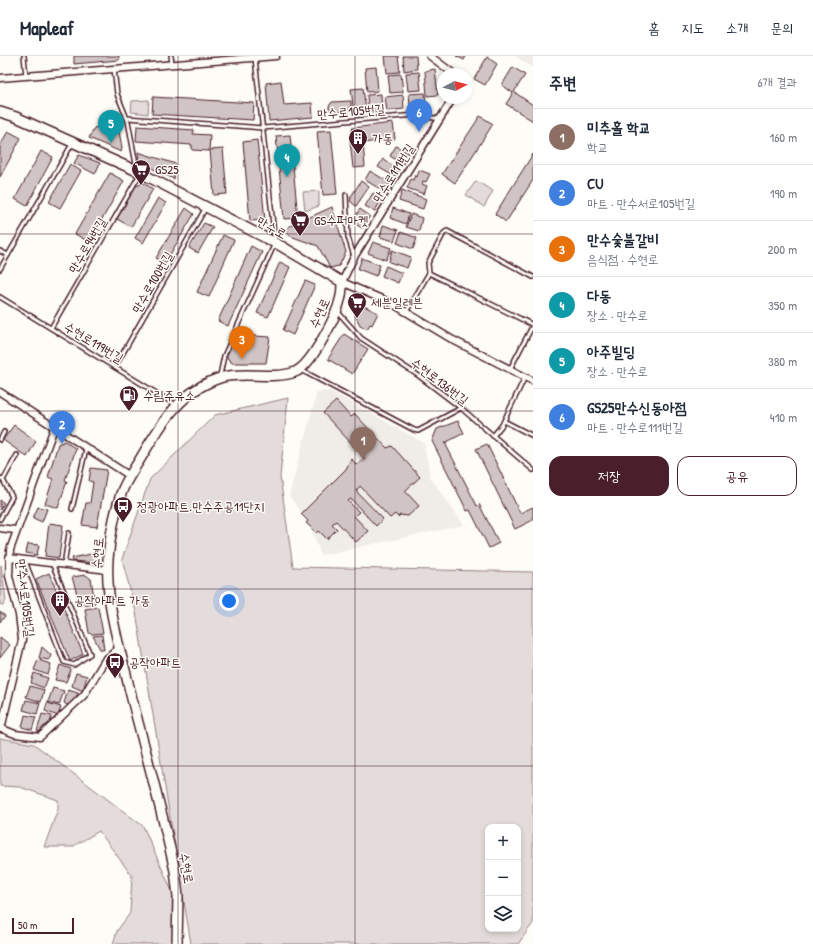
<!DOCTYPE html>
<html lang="ko">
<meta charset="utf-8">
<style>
:root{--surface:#fff;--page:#f2f2f3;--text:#1f2937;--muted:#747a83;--line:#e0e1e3;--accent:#4a1f2b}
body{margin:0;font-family:"Patrick Hand","Poor Story",sans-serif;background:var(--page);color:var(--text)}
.controls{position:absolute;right:12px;bottom:12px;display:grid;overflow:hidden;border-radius:8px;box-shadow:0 2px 6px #0003}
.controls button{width:36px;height:36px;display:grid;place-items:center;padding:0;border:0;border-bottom:1px solid var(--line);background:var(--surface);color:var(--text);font:20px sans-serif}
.compass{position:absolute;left:437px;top:12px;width:36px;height:36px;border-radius:50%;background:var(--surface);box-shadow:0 2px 6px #0003;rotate:83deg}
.scale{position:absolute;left:12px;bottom:10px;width:62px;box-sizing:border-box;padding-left:4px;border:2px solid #4a1f2b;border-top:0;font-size:11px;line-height:14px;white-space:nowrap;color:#4a1f2b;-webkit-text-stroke:3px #fdfcf7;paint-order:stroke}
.you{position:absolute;left:229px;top:545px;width:14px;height:14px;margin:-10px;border:3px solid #fff;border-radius:50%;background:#1a73e8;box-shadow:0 0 0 6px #1a73e833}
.badge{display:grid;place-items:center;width:26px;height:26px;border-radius:50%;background:var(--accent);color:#fff;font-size:13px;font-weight:700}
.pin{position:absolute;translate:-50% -33px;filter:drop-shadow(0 1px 2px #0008)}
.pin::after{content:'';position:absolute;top:21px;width:14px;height:12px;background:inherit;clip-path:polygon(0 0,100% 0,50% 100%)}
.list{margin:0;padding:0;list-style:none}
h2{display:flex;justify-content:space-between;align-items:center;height:52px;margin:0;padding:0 16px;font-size:17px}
h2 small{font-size:13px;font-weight:400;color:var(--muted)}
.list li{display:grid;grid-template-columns:26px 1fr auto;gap:12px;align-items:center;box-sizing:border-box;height:56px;padding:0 16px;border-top:1px solid var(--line)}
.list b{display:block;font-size:15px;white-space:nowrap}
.list p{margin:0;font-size:13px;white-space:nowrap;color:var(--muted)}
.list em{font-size:13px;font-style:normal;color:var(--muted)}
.actions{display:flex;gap:8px;padding:12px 16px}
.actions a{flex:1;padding:9px 0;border:1px solid var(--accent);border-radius:12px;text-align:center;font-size:14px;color:var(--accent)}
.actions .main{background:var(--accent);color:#fff}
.icon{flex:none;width:22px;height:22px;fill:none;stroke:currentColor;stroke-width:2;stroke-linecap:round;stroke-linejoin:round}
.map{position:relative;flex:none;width:533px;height:888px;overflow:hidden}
header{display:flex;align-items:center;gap:24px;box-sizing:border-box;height:56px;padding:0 20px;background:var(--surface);border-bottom:1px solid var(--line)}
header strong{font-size:19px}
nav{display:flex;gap:22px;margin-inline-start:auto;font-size:14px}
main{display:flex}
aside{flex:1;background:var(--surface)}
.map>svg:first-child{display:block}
.built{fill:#f0ece8}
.green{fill:#e3dcda;stroke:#967e82;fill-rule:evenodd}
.building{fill:#d0c5c4;stroke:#4a1f2b}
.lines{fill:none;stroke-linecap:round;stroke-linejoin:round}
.lane-casing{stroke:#4a1f2b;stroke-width:6}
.street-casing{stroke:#4a1f2b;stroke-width:9}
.secondary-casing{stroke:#4a1f2b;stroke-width:12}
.lane{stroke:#fdfcf7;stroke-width:3}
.street{stroke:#fdfcf7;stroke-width:6}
.secondary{stroke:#fdfcf7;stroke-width:9}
.grid{fill:none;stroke:#4a1f2b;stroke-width:1;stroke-opacity:0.55}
.labels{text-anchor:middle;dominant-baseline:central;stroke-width:3;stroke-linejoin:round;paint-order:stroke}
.street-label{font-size:13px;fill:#4a1f2b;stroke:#fdfcf7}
.poi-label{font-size:13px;fill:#4a1f2b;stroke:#fdfcf7;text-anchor:start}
</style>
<header>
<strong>Mapleaf</strong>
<nav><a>홈</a><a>지도</a><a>소개</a><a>문의</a></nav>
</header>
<main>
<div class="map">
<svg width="533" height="888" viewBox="0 0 533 888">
<rect width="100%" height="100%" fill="#fdfcf7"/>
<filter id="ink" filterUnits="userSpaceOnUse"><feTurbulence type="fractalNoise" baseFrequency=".025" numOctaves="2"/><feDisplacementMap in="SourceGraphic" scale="8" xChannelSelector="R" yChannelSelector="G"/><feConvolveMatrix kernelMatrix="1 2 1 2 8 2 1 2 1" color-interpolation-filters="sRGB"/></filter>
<g filter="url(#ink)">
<!-- built -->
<g class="built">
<path d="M515,0H533V12Z"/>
<path d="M331,335L424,387L430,421L464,469L321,499L309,466L289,440L317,336Z"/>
</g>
<!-- green -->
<g class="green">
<path d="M149,44L148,58L131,56L132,45Z"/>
<path d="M476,125L493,135L484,151L466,139Z"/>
<path d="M319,135V150L305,155L303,136Z"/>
<path d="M288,342L280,421L293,511L533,516V867L518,888H191L136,556L122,503L150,423L215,359ZM488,771H518V873H488Z"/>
<path d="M1,509L6,544L3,550L0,548Z"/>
<path d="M0,682L34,688L143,770L179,851L175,888H113L117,875L130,857L132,820L99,775L72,791H44L58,753V744L20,731L0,730Z"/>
</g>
<!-- building -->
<g class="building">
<path d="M74,0H119V4L74,8Z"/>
<path d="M385,0H398L400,16L387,17Z"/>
<path d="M403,0H416L417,13L404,15Z"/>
<path d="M456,0H466L464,4Z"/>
<path d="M487,1L497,8L485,29L474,23Z"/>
<path d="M376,11L378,35L367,36L365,12Z"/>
<path d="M513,11L525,19L514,36L533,49V65L506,48L513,37L502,29Z"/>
<path d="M435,13L438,39L427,40L425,15Z"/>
<path d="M419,16L421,34L408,35L406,17Z"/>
<path d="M401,18L403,36L390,37L388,19Z"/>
<path d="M281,25L284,49L312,47L313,61L269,65L266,27Z"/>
<path d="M363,32L366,55L354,57L351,33Z"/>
<path d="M425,37L426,48L410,49L409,38Z"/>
<path d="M381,38L382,56L368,57L367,39Z"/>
<path d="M403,39L404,53L387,55L385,41Z"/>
<path d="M153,41L254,47L253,64L152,58Z"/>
<path d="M351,45V55L329,56V50L332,46Z"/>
<path d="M480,60L493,68L455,127L442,118Z"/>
<path d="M393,67L395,83L363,87L365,111L353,112L350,85L353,84L352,72Z"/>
<path d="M105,68L119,75L122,92L121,96L89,82L94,72Z"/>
<path d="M137,70L194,74L193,78L210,79L209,95L192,94V89L136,85Z"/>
<path d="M331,74L337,138L323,139L317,75Z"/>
<path d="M8,75L21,82L0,121V90Z"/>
<path d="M290,79L298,162L284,163L276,80Z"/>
<path d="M257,84L265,164L250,165L243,86Z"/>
<path d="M396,90L409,97L403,108L390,100Z"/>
<path d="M223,93L227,138L214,139L210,94Z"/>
<path d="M41,95L53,101L27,150L15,143Z"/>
<path d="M138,96L176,108L174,123L139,106Z"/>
<path d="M533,98V124L506,166L495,158Z"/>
<path d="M79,99L100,107L95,118L74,107Z"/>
<path d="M383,103L399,114L395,121L378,111Z"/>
<path d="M70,108L81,115L60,152L49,146Z"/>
<path d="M419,114L430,118L426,126L423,125L422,128L427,130L424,138L407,132L411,123L413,124L415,119L417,121Z"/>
<path d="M370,115L390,127L385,136L365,124Z"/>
<path d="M110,117L124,125L89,186L75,178Z"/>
<path d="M361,125L369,131L356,150L350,145L351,143L350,142Z"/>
<path d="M144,127L153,133L131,171L117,163L136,130Z"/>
<path d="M402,134L426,143L423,153L399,145Z"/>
<path d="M373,137L382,142L375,155L365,150Z"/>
<path d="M158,142L166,147L143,187L135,182Z"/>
<path d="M332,151L346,196L339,210L330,212L318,190L290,180L287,175L288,171Z"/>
<path d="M186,152L194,158L165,207L156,202Z"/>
<path d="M393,152L409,158L406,168L390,162Z"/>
<path d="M360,153L370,160L362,172L352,166Z"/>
<path d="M411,158L422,162L419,175L406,171Z"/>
<path d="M204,167L213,171L198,197L189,192Z"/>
<path d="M383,169L398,174L394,185L380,181Z"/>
<path d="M401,176L417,182L413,193L397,187Z"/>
<path d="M223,179L234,184L209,241L197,236Z"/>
<path d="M373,186L391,192L386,204L368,197Z"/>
<path d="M251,190L262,196L228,270L218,265Z"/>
<path d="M392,194L411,201L407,212L389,206Z"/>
<path d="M362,202L380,209L376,220L358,213Z"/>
<path d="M280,206L290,211L268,261L257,257Z"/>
<path d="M386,210L402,217L398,227L382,220Z"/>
<path d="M305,225L315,229L293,279L283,274Z"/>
<path d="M360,248L378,257L372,269L370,268L367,273L360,269L355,259Z"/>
<path d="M344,278L368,293L352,318L328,303Z"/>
<path d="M239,279L270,281L266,307H232L228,303L226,298Z"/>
<path d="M336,345L351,361L355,358L387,392L392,390L420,421L405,435L419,450L408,460L400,459L398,461L395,458L390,462L360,430L356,435L383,463L376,470L351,443L348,445L359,456L354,460L368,475L356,486L336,465L332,468L337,473L327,483L319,475L317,477L306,467L308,465L301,458L346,413L351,403L357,409L365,402L323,357Z"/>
<path d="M458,365L464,377L445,387L477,450L479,448L499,487L489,492L470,454L467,455L432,385L437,373Z"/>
<path d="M14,369L36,385L27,401L3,384Z"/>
<path d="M65,385L76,393L65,424L67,425L58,452L45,448L53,423L48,421L58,388Z"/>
<path d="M487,388L520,457L533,451V464L515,473L476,393Z"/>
<path d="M91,412L107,414L97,471L82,469L86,447H90L93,426L89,425Z"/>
<path d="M0,444L4,447L0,454Z"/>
<path d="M38,451L47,453L42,466L33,462Z"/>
<path d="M49,467L63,469L59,502L45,500Z"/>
<path d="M28,488L39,489L37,499L26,497Z"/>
<path d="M96,497V507L73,505L72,502Z"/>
<path d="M49,517L83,598L70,605L36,523Z"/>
<path d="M86,519L91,523L95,547L80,549L72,521Z"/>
<path d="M98,551L103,577L92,578L89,577L85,553Z"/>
<path d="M0,556L5,560L0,566Z"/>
<path d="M102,579L104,594L100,593L93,580Z"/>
<path d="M0,581L10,589L0,602Z"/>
<path d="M42,591L51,599L49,604L39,602Z"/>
<path d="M38,604L51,608L48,619L34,614Z"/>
<path d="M60,609L71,613L66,626L55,624Z"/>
<path d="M34,617L48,622L44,632L31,627Z"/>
<path d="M76,617L87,620L83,635L72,630Z"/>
<path d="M30,630L44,634L41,646L26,641Z"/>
<path d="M53,632L64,635L59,649L48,646Z"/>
<path d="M68,634L78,637L74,645L69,650L64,647Z"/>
<path d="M26,644L40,647L37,658L23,654Z"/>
<path d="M47,647L61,651L58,660L45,655Z"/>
<path d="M42,658L52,660L49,669L44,670L39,676L37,675Z"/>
<path d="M25,659L36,661L32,674L22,671Z"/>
</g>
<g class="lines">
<defs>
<g id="lane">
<path d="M24,0L26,20"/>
<path d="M171,0L172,8"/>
<path d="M114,13L117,38L128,65L137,114"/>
<path d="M127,62L263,72L416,59L440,63"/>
<path d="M346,139L348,181L354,200"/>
<path d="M0,195L8,199"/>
<path d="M0,213L72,88"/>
<path d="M429,217L533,269"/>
<path d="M0,241L176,349"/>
<path d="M338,256L361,282L419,320L461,352L533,414"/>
<path d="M406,256L429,217L428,207L444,177L447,175L533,221"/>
<path d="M51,272L140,118"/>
<path d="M115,311L205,153"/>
<path d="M510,313L533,269"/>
<path d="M301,314L414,374L418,375L461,352"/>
<path d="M220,319L224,300L275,187L255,2"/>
<path d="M504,365L533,380"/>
<path d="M493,380L502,369L525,321"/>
<path d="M0,384L4,376"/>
<path d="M0,422L3,424L12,441L0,463"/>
<path d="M3,424L17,399"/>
<path d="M72,453L86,393"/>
<path d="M25,505L64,606L74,609L90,598L52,507"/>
<path d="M64,509L69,477"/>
</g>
<g id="street">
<path d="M430,0L454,18"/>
<path d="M0,22L276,0"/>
<path d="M453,42L354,201L342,226L391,247L453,284L533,325"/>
<path d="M0,336L130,420"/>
<path d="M0,472L15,474"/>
<path d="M9,502L108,514"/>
<path d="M0,672L15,678L40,681L84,639L105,604L119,592"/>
<path d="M1,673L22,584L19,559L9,520L10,494L54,372"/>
</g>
<path id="secondary" d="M0,56L16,61L137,115L281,190L342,226C342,232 342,238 340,244C336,261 311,310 295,316C273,324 246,315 223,321C182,333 162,366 142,400C135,412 125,425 121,438C114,459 110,481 108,503C105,547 120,592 130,635C145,695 162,754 175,815L178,840L177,888"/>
</defs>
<!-- lane casing -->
<use href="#lane" class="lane-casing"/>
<!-- street casing -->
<use href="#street" class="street-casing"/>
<!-- secondary casing -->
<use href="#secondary" class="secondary-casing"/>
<!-- lane -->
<use href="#lane" class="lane"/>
<!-- street -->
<use href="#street" class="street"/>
<!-- secondary -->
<use href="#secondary" class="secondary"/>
</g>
</g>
<!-- grid -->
<path class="grid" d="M178,0V888M355,0V888M0,178H533M0,355H533M0,533H533M0,710H533"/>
<!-- icons -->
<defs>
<symbol id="building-pin" viewBox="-11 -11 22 30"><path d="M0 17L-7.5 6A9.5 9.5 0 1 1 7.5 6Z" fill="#4a1f2b" stroke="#fdfcf7"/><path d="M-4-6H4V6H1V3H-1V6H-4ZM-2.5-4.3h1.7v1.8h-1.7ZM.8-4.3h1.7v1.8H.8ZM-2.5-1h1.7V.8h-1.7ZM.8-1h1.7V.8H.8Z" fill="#fff"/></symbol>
<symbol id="supermarket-pin" viewBox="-11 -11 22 30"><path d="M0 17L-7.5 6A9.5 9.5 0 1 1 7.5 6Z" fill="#4a1f2b" stroke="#fdfcf7"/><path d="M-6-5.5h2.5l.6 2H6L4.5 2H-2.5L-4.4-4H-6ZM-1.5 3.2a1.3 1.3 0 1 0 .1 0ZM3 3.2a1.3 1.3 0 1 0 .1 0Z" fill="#fff"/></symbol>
<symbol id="fuel-pin" viewBox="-11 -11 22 30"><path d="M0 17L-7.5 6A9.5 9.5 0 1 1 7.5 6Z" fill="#4a1f2b" stroke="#fdfcf7"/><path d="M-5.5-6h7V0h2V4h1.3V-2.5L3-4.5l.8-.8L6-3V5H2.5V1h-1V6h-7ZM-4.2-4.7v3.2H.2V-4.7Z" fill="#fff"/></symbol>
<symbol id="bus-pin" viewBox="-11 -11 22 30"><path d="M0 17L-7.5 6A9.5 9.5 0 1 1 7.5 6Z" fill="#4a1f2b" stroke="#fdfcf7"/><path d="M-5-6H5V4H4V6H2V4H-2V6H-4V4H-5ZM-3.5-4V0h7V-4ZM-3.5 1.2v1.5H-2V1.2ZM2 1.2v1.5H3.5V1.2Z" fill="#fff"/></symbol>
</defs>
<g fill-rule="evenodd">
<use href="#building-pin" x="347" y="71" width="22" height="30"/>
<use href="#supermarket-pin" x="130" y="102" width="22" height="30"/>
<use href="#supermarket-pin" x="289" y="153" width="22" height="30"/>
<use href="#supermarket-pin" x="346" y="235" width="22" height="30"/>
<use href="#fuel-pin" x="118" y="328" width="22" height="30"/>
<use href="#bus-pin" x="112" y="439" width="22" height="30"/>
<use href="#building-pin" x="49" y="533" width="22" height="30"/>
<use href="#bus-pin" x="104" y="595" width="22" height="30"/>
</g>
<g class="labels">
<!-- street labels -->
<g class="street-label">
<text transform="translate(351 55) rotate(-5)">만수로105번길</text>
<text transform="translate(393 117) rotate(-58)">만수로111번길</text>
<text transform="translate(272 171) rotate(29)">만수로</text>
<text transform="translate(87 189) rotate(-60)">만수로94번길</text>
<text transform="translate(152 226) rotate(-60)">만수로100번길</text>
<text transform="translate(319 257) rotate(-65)">수현로</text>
<text transform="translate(94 286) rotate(31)">수현로119번길</text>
<text transform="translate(440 325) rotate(37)">수현로136번길</text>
<text transform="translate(97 497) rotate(-85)">수현로</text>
<text transform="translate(26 542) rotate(83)">만수서로105번길</text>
<text transform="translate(187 812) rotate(80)">수현로</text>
</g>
<!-- poi labels -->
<g class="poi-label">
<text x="372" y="82">가동</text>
<text x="155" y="113">GS25</text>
<text x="314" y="164">GS수퍼마켓</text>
<text x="371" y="246">세븐일레븐</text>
<text x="143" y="339">수림주유소</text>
<text x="137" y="450">정광아파트.만수주공11단지</text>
<text x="74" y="544">공작아파트 가동</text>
<text x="129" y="606">공작아파트</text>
</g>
</g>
</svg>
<div class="controls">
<button>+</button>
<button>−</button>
<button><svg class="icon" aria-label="layers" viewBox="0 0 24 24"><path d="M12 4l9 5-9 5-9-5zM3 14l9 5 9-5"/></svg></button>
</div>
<svg class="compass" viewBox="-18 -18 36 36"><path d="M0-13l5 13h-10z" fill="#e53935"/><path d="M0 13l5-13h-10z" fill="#747a83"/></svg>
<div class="scale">50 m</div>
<div class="you"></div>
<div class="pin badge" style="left:363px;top:404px;background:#8d6e63">1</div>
<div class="pin badge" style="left:62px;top:388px;background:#3f7fe0">2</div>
<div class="pin badge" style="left:242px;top:303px;background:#e8710a">3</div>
<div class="pin badge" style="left:287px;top:121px;background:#0f9aa8">4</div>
<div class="pin badge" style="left:111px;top:87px;background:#0f9aa8">5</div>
<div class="pin badge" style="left:419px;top:76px;background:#3f7fe0">6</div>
</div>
<aside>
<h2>주변<small>6개 결과</small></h2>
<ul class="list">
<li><span class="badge" style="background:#8d6e63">1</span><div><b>미추홀 학교</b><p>학교</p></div><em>160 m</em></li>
<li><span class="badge" style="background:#3f7fe0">2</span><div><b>CU</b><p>마트 · 만수서로105번길</p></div><em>190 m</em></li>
<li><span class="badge" style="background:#e8710a">3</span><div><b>만수숯불갈비</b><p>음식점 · 수현로</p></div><em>200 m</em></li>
<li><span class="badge" style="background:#0f9aa8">4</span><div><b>다동</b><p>장소 · 만수로</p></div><em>350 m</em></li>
<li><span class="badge" style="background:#0f9aa8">5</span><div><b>아주빌딩</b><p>장소 · 만수로</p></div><em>380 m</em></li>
<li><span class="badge" style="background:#3f7fe0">6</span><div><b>GS25만수신동아점</b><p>마트 · 만수로111번길</p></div><em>410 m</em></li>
</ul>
<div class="actions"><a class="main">저장</a><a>공유</a></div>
</aside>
</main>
